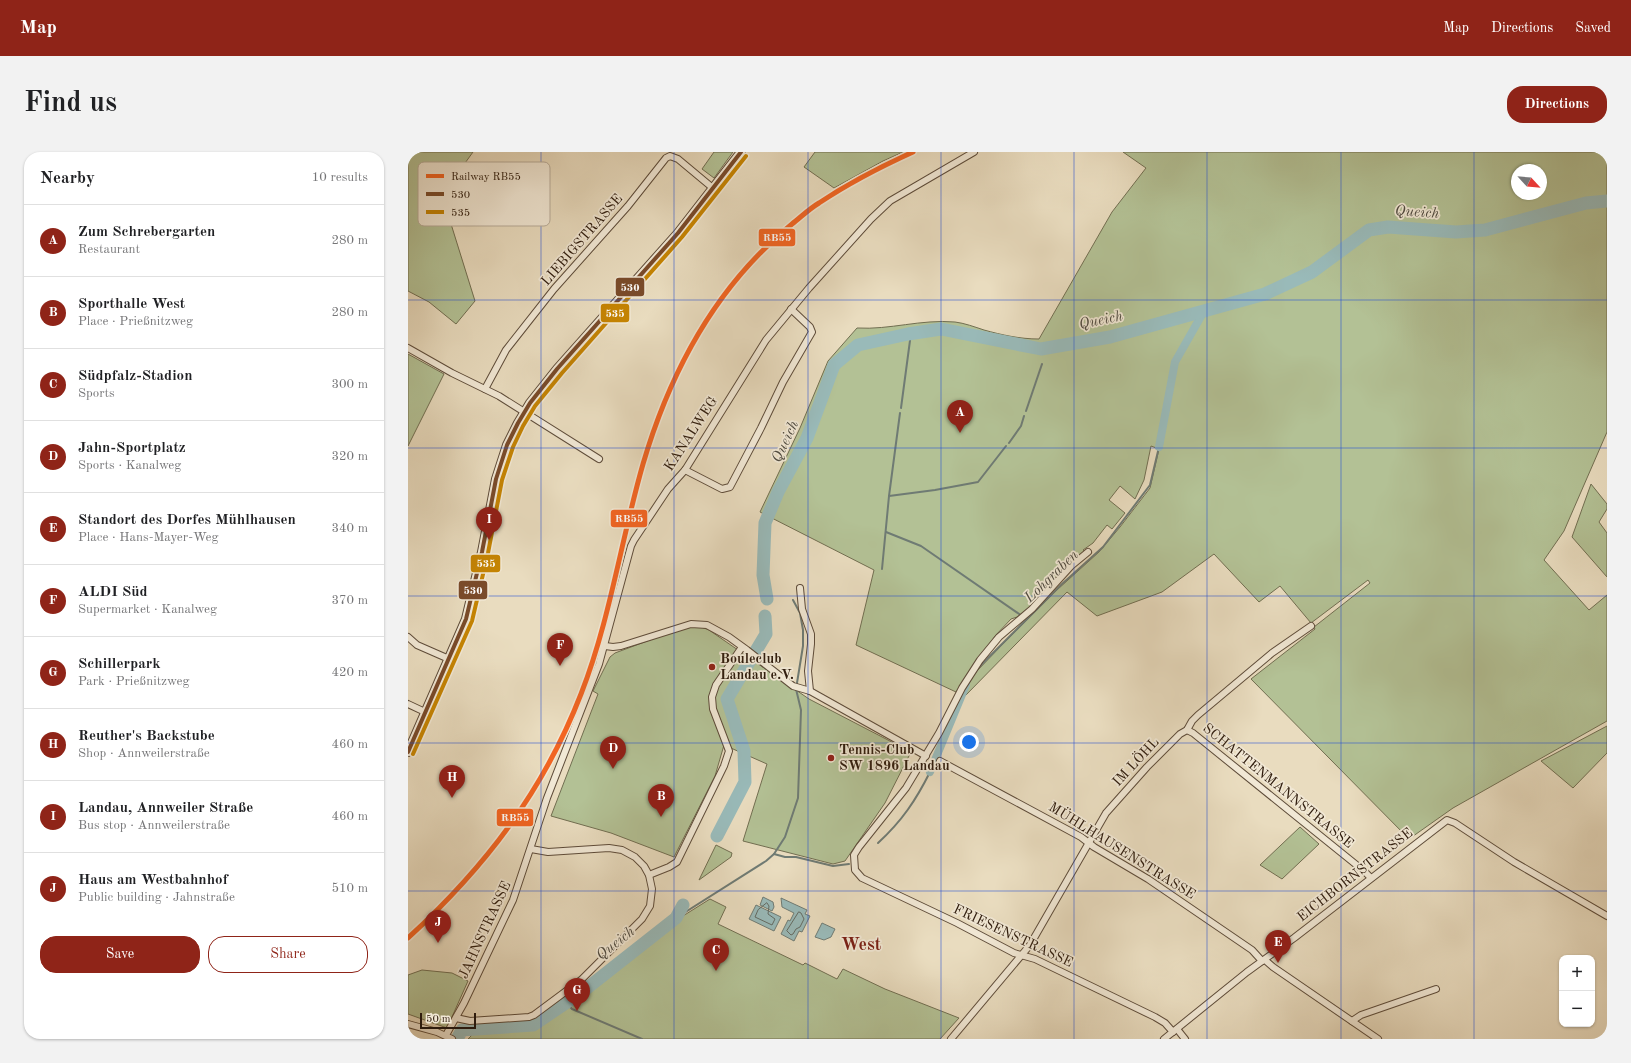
<!DOCTYPE html>
<meta charset="utf-8">
<style>
:root{--surface:#fff;--page:#f2f2f2;--text:#202124;--muted:#757577;--line:#e0e0e0;--accent:#8f2418}
body{margin:0;font-family:"Old Standard TT",serif;background:var(--page);color:var(--text)}
.controls{position:absolute;right:12px;bottom:12px;display:grid;overflow:hidden;border-radius:8px;box-shadow:0 1px 3px #0004}
.controls button{width:36px;height:36px;display:grid;place-items:center;padding:0;border:0;border-bottom:1px solid var(--line);background:var(--surface);color:var(--text);font:20px sans-serif}
.compass{position:absolute;left:1103px;top:12px;width:36px;height:36px;border-radius:50%;background:var(--surface);box-shadow:0 1px 3px #0004;rotate:116deg}
.scale{position:absolute;left:12px;bottom:10px;width:56px;box-sizing:border-box;padding-left:4px;border:2px solid #2f1c0d;border-top:0;font-size:11px;line-height:14px;white-space:nowrap;color:#2f1c0d;-webkit-text-stroke:3px #f1e8d5;paint-order:stroke}
.you{position:absolute;left:561px;top:590px;width:14px;height:14px;margin:-10px;border:3px solid #fff;border-radius:50%;background:#1a73e8;box-shadow:0 0 0 6px #1a73e833}
.badge{display:grid;place-items:center;width:26px;height:26px;border-radius:50%;background:var(--accent);color:#fff;font-size:13px;font-weight:700}
.pin{position:absolute;translate:-50% -33px;filter:drop-shadow(0 1px 2px #0008)}
.pin::after{content:'';position:absolute;top:21px;width:14px;height:12px;background:inherit;clip-path:polygon(0 0,100% 0,50% 100%)}
.list{margin:0;padding:0;list-style:none}
h2{display:flex;justify-content:space-between;align-items:center;height:52px;margin:0;padding:0 16px;font-size:17px}
h2 small{font-size:13px;font-weight:400;color:var(--muted)}
.list li{display:grid;grid-template-columns:26px 1fr auto;gap:12px;align-items:center;box-sizing:border-box;height:72px;padding:0 16px;border-top:1px solid var(--line)}
.list b{display:block;font-size:15px;white-space:nowrap}
.list p{margin:0;font-size:13px;white-space:nowrap;color:var(--muted)}
.list em{font-size:13px;font-style:normal;color:var(--muted)}
.actions{display:flex;gap:8px;padding:12px 16px}
.actions a{flex:1;padding:9px 0;border:1px solid var(--accent);border-radius:16px;text-align:center;font-size:14px;color:var(--accent)}
.actions .main{background:var(--accent);color:#fff}
.map{position:relative;flex:none;width:1199px;height:887px;overflow:hidden;border-radius:16px}
header{display:flex;align-items:center;gap:24px;box-sizing:border-box;height:56px;padding:0 20px;background:var(--accent);color:#fff}
header strong{font-size:19px}
nav{display:flex;gap:22px;margin-inline-start:auto;font-size:14px}
.intro{display:flex;align-items:center;justify-content:space-between;box-sizing:border-box;height:96px;padding:0 24px}
h1{margin:0;font-size:28px}
.button{padding:10px 18px;border-radius:16px;background:var(--accent);color:#fff;font-size:14px;font-weight:700}
main{display:flex;gap:24px;padding:0 24px}
aside{flex:1;background:var(--surface);border-radius:16px;box-shadow:0 1px 3px #0004}
.map>svg:first-child{display:block}
.green{fill:#b3c195;stroke:#716e51;fill-rule:evenodd}
.water{fill:#99bab9;stroke:#6f7b74}
.lines{fill:none;stroke-linecap:round;stroke-linejoin:round}
.shore{stroke:#646b63;stroke-width:1}
.stream{stroke:#6f7b74;stroke-width:2}
.canal{stroke:#99bab9;stroke-width:8}
.river{stroke:#99bab9;stroke-width:13}
.minor-casing{stroke:#5e4c3a;stroke-width:8}
.tertiary-casing{stroke:#5e4c3a;stroke-width:10}
.minor{stroke:#f1e8d5;stroke-width:6}
.tertiary{stroke:#f1e8d5;stroke-width:8}
.bus-1-casing{stroke:#f1e8d5;stroke-width:7}
.bus-2-casing{stroke:#f1e8d5;stroke-width:7}
.bus-1{stroke:#7a4b2a;stroke-width:4}
.bus-2{stroke:#c58403;stroke-width:4}
.rail-1-casing{stroke:#f1e8d5;stroke-width:8}
.rail-1{stroke:#f26522;stroke-width:5}
.grid{fill:none;stroke:#1d4ed8;stroke-width:1;stroke-opacity:0.55}
.poi-dot{fill:#8f2418;stroke:#f1e8d5;stroke-width:1.5}
.labels{text-anchor:middle;dominant-baseline:central;stroke-width:3.5;stroke-linejoin:round;paint-order:stroke}
.street-label{font-size:14px;fill:#2f1c0d;stroke:#f1e8d5}
.poi-label{font-size:14px;font-weight:bold;fill:#2f1c0d;stroke:#f1e8d5;text-anchor:start}
.water-label{font-size:15px;font-style:italic;fill:#4f4b41;stroke:#f1e8d5}
.district-label{font-size:18px;font-weight:bold;fill:#7a1f14;stroke:#f1e8d5}
.key{fill:#f1e8d5;stroke:#b7ab99;stroke-width:1}
.key-label{font-size:11px;fill:#2f1c0d}
.line-badge{stroke:#f1e8d5;stroke-width:1.5}
.badge-label{font-size:11px;text-anchor:middle;font-weight:bold;fill:#fff}
</style>
<header>
<strong>Map</strong>
<nav><a>Map</a><a>Directions</a><a>Saved</a></nav>
</header>
<div class="intro"><h1>Find us</h1><a class="button">Directions</a></div>
<main>
<aside>
<h2>Nearby<small>10 results</small></h2>
<ul class="list">
<li><span class="badge">A</span><div><b>Zum Schrebergarten</b><p>Restaurant</p></div><em>280 m</em></li>
<li><span class="badge">B</span><div><b>Sporthalle West</b><p>Place · Prießnitzweg</p></div><em>280 m</em></li>
<li><span class="badge">C</span><div><b>Südpfalz-Stadion</b><p>Sports</p></div><em>300 m</em></li>
<li><span class="badge">D</span><div><b>Jahn-Sportplatz</b><p>Sports · Kanalweg</p></div><em>320 m</em></li>
<li><span class="badge">E</span><div><b>Standort des Dorfes Mühlhausen</b><p>Place · Hans-Mayer-Weg</p></div><em>340 m</em></li>
<li><span class="badge">F</span><div><b>ALDI Süd</b><p>Supermarket · Kanalweg</p></div><em>370 m</em></li>
<li><span class="badge">G</span><div><b>Schillerpark</b><p>Park · Prießnitzweg</p></div><em>420 m</em></li>
<li><span class="badge">H</span><div><b>Reuther's Backstube</b><p>Shop · Annweilerstraße</p></div><em>460 m</em></li>
<li><span class="badge">I</span><div><b>Landau, Annweiler Straße</b><p>Bus stop · Annweilerstraße</p></div><em>460 m</em></li>
<li><span class="badge">J</span><div><b>Haus am Westbahnhof</b><p>Public building · Jahnstraße</p></div><em>510 m</em></li>
</ul>
<div class="actions"><a class="main">Save</a><a>Share</a></div>
</aside>
<div class="map">
<svg width="1199" height="887" viewBox="0 0 1199 887">
<rect width="100%" height="100%" fill="#e9dcbf"/>
<filter id="stains"><feTurbulence type="fractalNoise" baseFrequency=".005" numOctaves="4"/><feColorMatrix values="0 0 0 0 .2 0 0 0 0 .09 0 0 0 0 .02 0 0 0 .5 -.17"/></filter>
<radialGradient id="worn" r=".72"><stop offset=".6" stop-color="#630" stop-opacity="0"/><stop offset="1" stop-color="#630" stop-opacity=".3"/></radialGradient>
<!-- green -->
<g class="green">
<path d="M0,0H65L34,43L67,149L48,172L21,150L0,139Z"/>
<path d="M306,0H325L306,26L294,17Z"/>
<path d="M407,0H495L475,9L426,36L396,15Z"/>
<path d="M715,0H1199V280L1156,379L1136,408L1181,458L1199,443V569L1045,656L1001,687L843,527L907,477L906,475L962,431L960,428L903,471L872,434L851,450L806,402L754,440L689,464L659,440L557,544L554,542L568,520L591,496L650,437L691,400L712,375L742,336L751,297L743,294L736,328L727,347L712,334L701,348L717,361L704,377L699,373L685,391L675,398L678,400L615,463L603,467L587,484L548,540L448,493L466,418L352,360L392,276L420,209L449,176C482,178 513,167 547,170C556,171 567,175 576,178C594,183 612,187 631,187L704,60L738,16ZM1109,18H1133V42H1109Z"/>
<path d="M0,202L36,222L0,294Z"/>
<path d="M1183,332L1199,352V357L1191,370L1199,381V425L1164,385Z"/>
<path d="M288,473L301,478L401,547L503,600L477,651L437,709L425,712L335,689L359,612L316,593L307,624L266,705L203,681L143,664L190,542L185,539L202,505L207,501L266,479Z"/>
<path d="M1199,574V601L1165,636L1133,609Z"/>
<path d="M892,675L911,692L874,727L852,713Z"/>
<path d="M308,693L324,701L323,705L291,728Z"/>
<path d="M302,747L318,755L310,772L395,813L397,811L429,827L435,817L477,837L551,866L532,887H60L66,881L128,876L166,849L267,769Z"/>
<path d="M14,818L44,821L60,829L39,876L0,862V823Z"/>
</g>
<!-- water -->
<g class="water">
<path d="M355,745L365,750L366,755L364,759L352,753Z"/>
<path d="M373,746L399,758L397,762L402,764L394,780L391,779L386,789L373,782L380,768L382,769L386,761L374,755Z"/>
<path d="M348,753L373,765L366,779L341,767Z"/>
<path d="M414,771L427,777L423,785L416,788L407,785Z"/>
</g>
<g class="lines">
<!-- shore -->
<g class="shore">
<path d="M359,751L361,754L360,762L367,767L364,773L347,765L350,758Z"/>
<path d="M391,760L393,761L396,767L392,775L388,777L385,782L383,783L379,779Z"/>
</g>
<!-- stream -->
<g class="stream">
<path d="M493,256L503,181"/>
<path d="M618,259L634,212"/>
<path d="M601,291L613,274L616,264"/>
<path d="M481,344L492,261"/>
<path d="M478,380L513,394L614,464"/>
<path d="M474,417L481,344L527,338L570,330L598,294"/>
<path d="M570,516L654,432L695,395L742,333L751,295"/>
<path d="M470,691C494,669 508,648 522,620"/>
<path d="M366,702L377,705H388L425,714L441,712"/>
<path d="M268,766L358,709L366,702L377,685L390,646L393,558L388,537L395,494V478L392,461L385,448"/>
<path d="M158,850L164,857L234,887"/>
</g>
<!-- canal -->
<g class="canal">
<path d="M751,295L767,210L796,159"/>
<path d="M522,620L558,533"/>
</g>
<!-- river -->
<g class="river">
<path d="M359,447L355,423L357,371L370,340L399,286L426,213L450,193L500,182L533,177L633,197L702,185L857,142L904,120L961,78L980,75L1048,80L1077,78L1178,51L1199,49"/>
<path d="M309,684L337,630L336,599L319,547L358,482L357,464"/>
<path d="M49,887L54,878L125,873L174,840L268,766L275,753"/>
</g>
<defs>
<g id="minor">
<path d="M0,196L44,221L91,244L191,307"/>
<path d="M77,237L98,198L146,137L220,54L258,6L262,4L270,7L306,37"/>
<path d="M277,318L314,337L322,335L353,276L375,230L404,180L402,175L383,157"/>
<path d="M680,400L663,414L624,457L591,485L572,508L554,536L531,581L498,636L451,695L446,703L447,718L454,726L549,771L606,801L627,807L747,865L757,871L765,880"/>
<path d="M392,436L394,457L403,482V492L400,519L402,539"/>
<path d="M0,485L9,493L41,507"/>
<path d="M197,494L205,495L213,494L283,472L299,473L321,485L339,498L385,534L402,539L518,604"/>
<path d="M0,552L17,560"/>
<path d="M779,578L785,581L956,719L963,726"/>
<path d="M532,609L673,685L686,695L740,727L844,798L854,809"/>
<path d="M241,723L261,715L269,710L316,614L321,599L305,557L304,545L308,533L334,495"/>
<path d="M857,808L865,815L970,887"/>
<path d="M48,866L62,869L121,865L126,863L173,828L234,767L242,754L244,737L241,723L236,714L227,705L214,698L201,696L140,700L123,697"/>
<path d="M944,869L953,863L1028,837"/>
<path d="M0,872L29,880L44,887"/>
<path d="M769,877L777,887"/>
<path d="M38,883L56,851L105,748L139,646L191,512L223,394L226,388L260,337L277,318L358,188L401,136L463,67L482,49L566,0"/>
<path d="M543,887L622,793L698,661L739,615L772,582L779,578L784,569L790,563L864,501L903,474"/>
<path d="M756,887L839,820L886,786L1039,668L1047,671L1106,710L1199,764"/>
</g>
<path id="tertiary" d="M0,600L58,467L74,400L88,327L99,293L110,271L122,251L149,217L270,81L333,0"/>
</defs>
<!-- minor casing -->
<use href="#minor" class="minor-casing"/>
<!-- tertiary casing -->
<use href="#tertiary" class="tertiary-casing"/>
<!-- minor -->
<use href="#minor" class="minor"/>
<!-- tertiary -->
<use href="#tertiary" class="tertiary"/>
<defs>
<path id="bus-1" d="M0,600L58,467L74,400L88,327L99,293L110,271L122,251L149,217L270,81L333,0"/>
<path id="bus-2" d="M5,602L64,469L80,401L94,328L105,295L115,274L127,254L154,221L274,85L338,4"/>
</defs>
<!-- bus-1 casing -->
<use href="#bus-1" class="bus-1-casing"/>
<!-- bus-2 casing -->
<use href="#bus-2" class="bus-2-casing"/>
<!-- bus-1 -->
<use href="#bus-1" class="bus-1"/>
<!-- bus-2 -->
<use href="#bus-2" class="bus-2"/>
<defs>
<path id="rail-1" d="M0,786C77,715 135,640 173,542C202,468 213,388 235,312C262,220 309,133 384,72C393,65 401,57 411,51C441,31 472,15 505,0"/>
</defs>
<!-- rail-1 casing -->
<use href="#rail-1" class="rail-1-casing"/>
<!-- rail-1 -->
<use href="#rail-1" class="rail-1"/>
</g>
<!-- grid -->
<path class="grid" d="M133,0V887M266,0V887M400,0V887M533,0V887M666,0V887M799,0V887M933,0V887M1066,0V887M0,148H1199M0,296H1199M0,444H1199M0,591H1199M0,739H1199"/>
<!-- markers -->
<g class="poi-dot">
<circle cx="304" cy="515" r="4"/>
<circle cx="423" cy="606" r="4"/>
</g>
<g class="labels">
<!-- street labels -->
<g class="street-label">
<text transform="translate(174 88) rotate(-49)">LIEBIGSTRASSE</text>
<text transform="translate(283 282) rotate(-57)">KANALWEG</text>
<text transform="translate(728 610) rotate(-47)">IM LÖHL</text>
<text transform="translate(870 634) rotate(39)">SCHATTENMANNSTRASSE</text>
<text transform="translate(714 699) rotate(32)">MÜHLHAUSENSTRASSE</text>
<text transform="translate(947 723) rotate(-38)">EICHBORNSTRASSE</text>
<text transform="translate(77 778) rotate(-65)">JAHNSTRASSE</text>
<text transform="translate(605 784) rotate(25)">FRIESENSTRASSE</text>
</g>
<!-- poi labels -->
<g class="poi-label">
<text x="312" y="507">Bouleclub<tspan x="312" dy="16">Landau e.V.</tspan></text>
<text x="431" y="598">Tennis-Club<tspan x="431" dy="16">SW 1896 Landau</tspan></text>
</g>
<!-- water labels -->
<g class="water-label">
<text transform="translate(1009 61) rotate(4)">Queich</text>
<text transform="translate(693 169) rotate(-12)">Queich</text>
<text transform="translate(378 290) rotate(-65)">Queich</text>
<text transform="translate(644 425) rotate(-44)">Lohgraben</text>
<text transform="translate(208 792) rotate(-38)">Queich</text>
</g>
<!-- district labels -->
<g class="district-label">
<text x="453" y="793">West</text>
</g>
</g>
<!-- legend -->
<rect x="10" y="10" width="132" height="64" rx="6" class="key"/>
<rect x="18" y="22" width="18" height="4" fill="#f26522"/>
<rect x="18" y="40" width="18" height="4" fill="#7a4b2a"/>
<rect x="18" y="58" width="18" height="4" fill="#c58403"/>
<g class="key-label">
<text x="43" y="28">Railway RB55</text>
<text x="43" y="46">530</text>
<text x="43" y="64">535</text>
</g>
<g class="line-badge">
<rect x="350" y="76" width="38" height="19" rx="4" fill="#f26522"/>
<rect x="207" y="125" width="30" height="20" rx="4" fill="#7a4b2a"/>
<rect x="192" y="151" width="30" height="20" rx="4" fill="#c58403"/>
<rect x="202" y="357" width="38" height="19" rx="4" fill="#f26522"/>
<rect x="62" y="402" width="31" height="19" rx="4" fill="#c58403"/>
<rect x="50" y="428" width="30" height="20" rx="4" fill="#7a4b2a"/>
<rect x="88" y="656" width="38" height="19" rx="4" fill="#f26522"/>
</g>
<g class="badge-label">
<text x="369" y="89">RB55</text>
<text x="222" y="139">530</text>
<text x="207" y="165">535</text>
<text x="221" y="370">RB55</text>
<text x="78" y="415">535</text>
<text x="65" y="442">530</text>
<text x="107" y="669">RB55</text>
</g>
<rect width="100%" height="100%" filter="url(#stains)"/>
<rect width="100%" height="100%" fill="url(#worn)"/>
</svg>
<div class="controls">
<button>+</button>
<button>−</button>
</div>
<svg class="compass" viewBox="-18 -18 36 36"><path d="M0-13l5 13h-10z" fill="#e53935"/><path d="M0 13l5-13h-10z" fill="#757577"/></svg>
<div class="scale">50 m</div>
<div class="you"></div>
<div class="pin badge" style="left:552px;top:281px">A</div>
<div class="pin badge" style="left:253px;top:665px">B</div>
<div class="pin badge" style="left:308px;top:819px">C</div>
<div class="pin badge" style="left:205px;top:617px">D</div>
<div class="pin badge" style="left:870px;top:811px">E</div>
<div class="pin badge" style="left:152px;top:514px">F</div>
<div class="pin badge" style="left:169px;top:859px">G</div>
<div class="pin badge" style="left:44px;top:646px">H</div>
<div class="pin badge" style="left:81px;top:388px">I</div>
<div class="pin badge" style="left:30px;top:791px">J</div>
</div>
</main>
